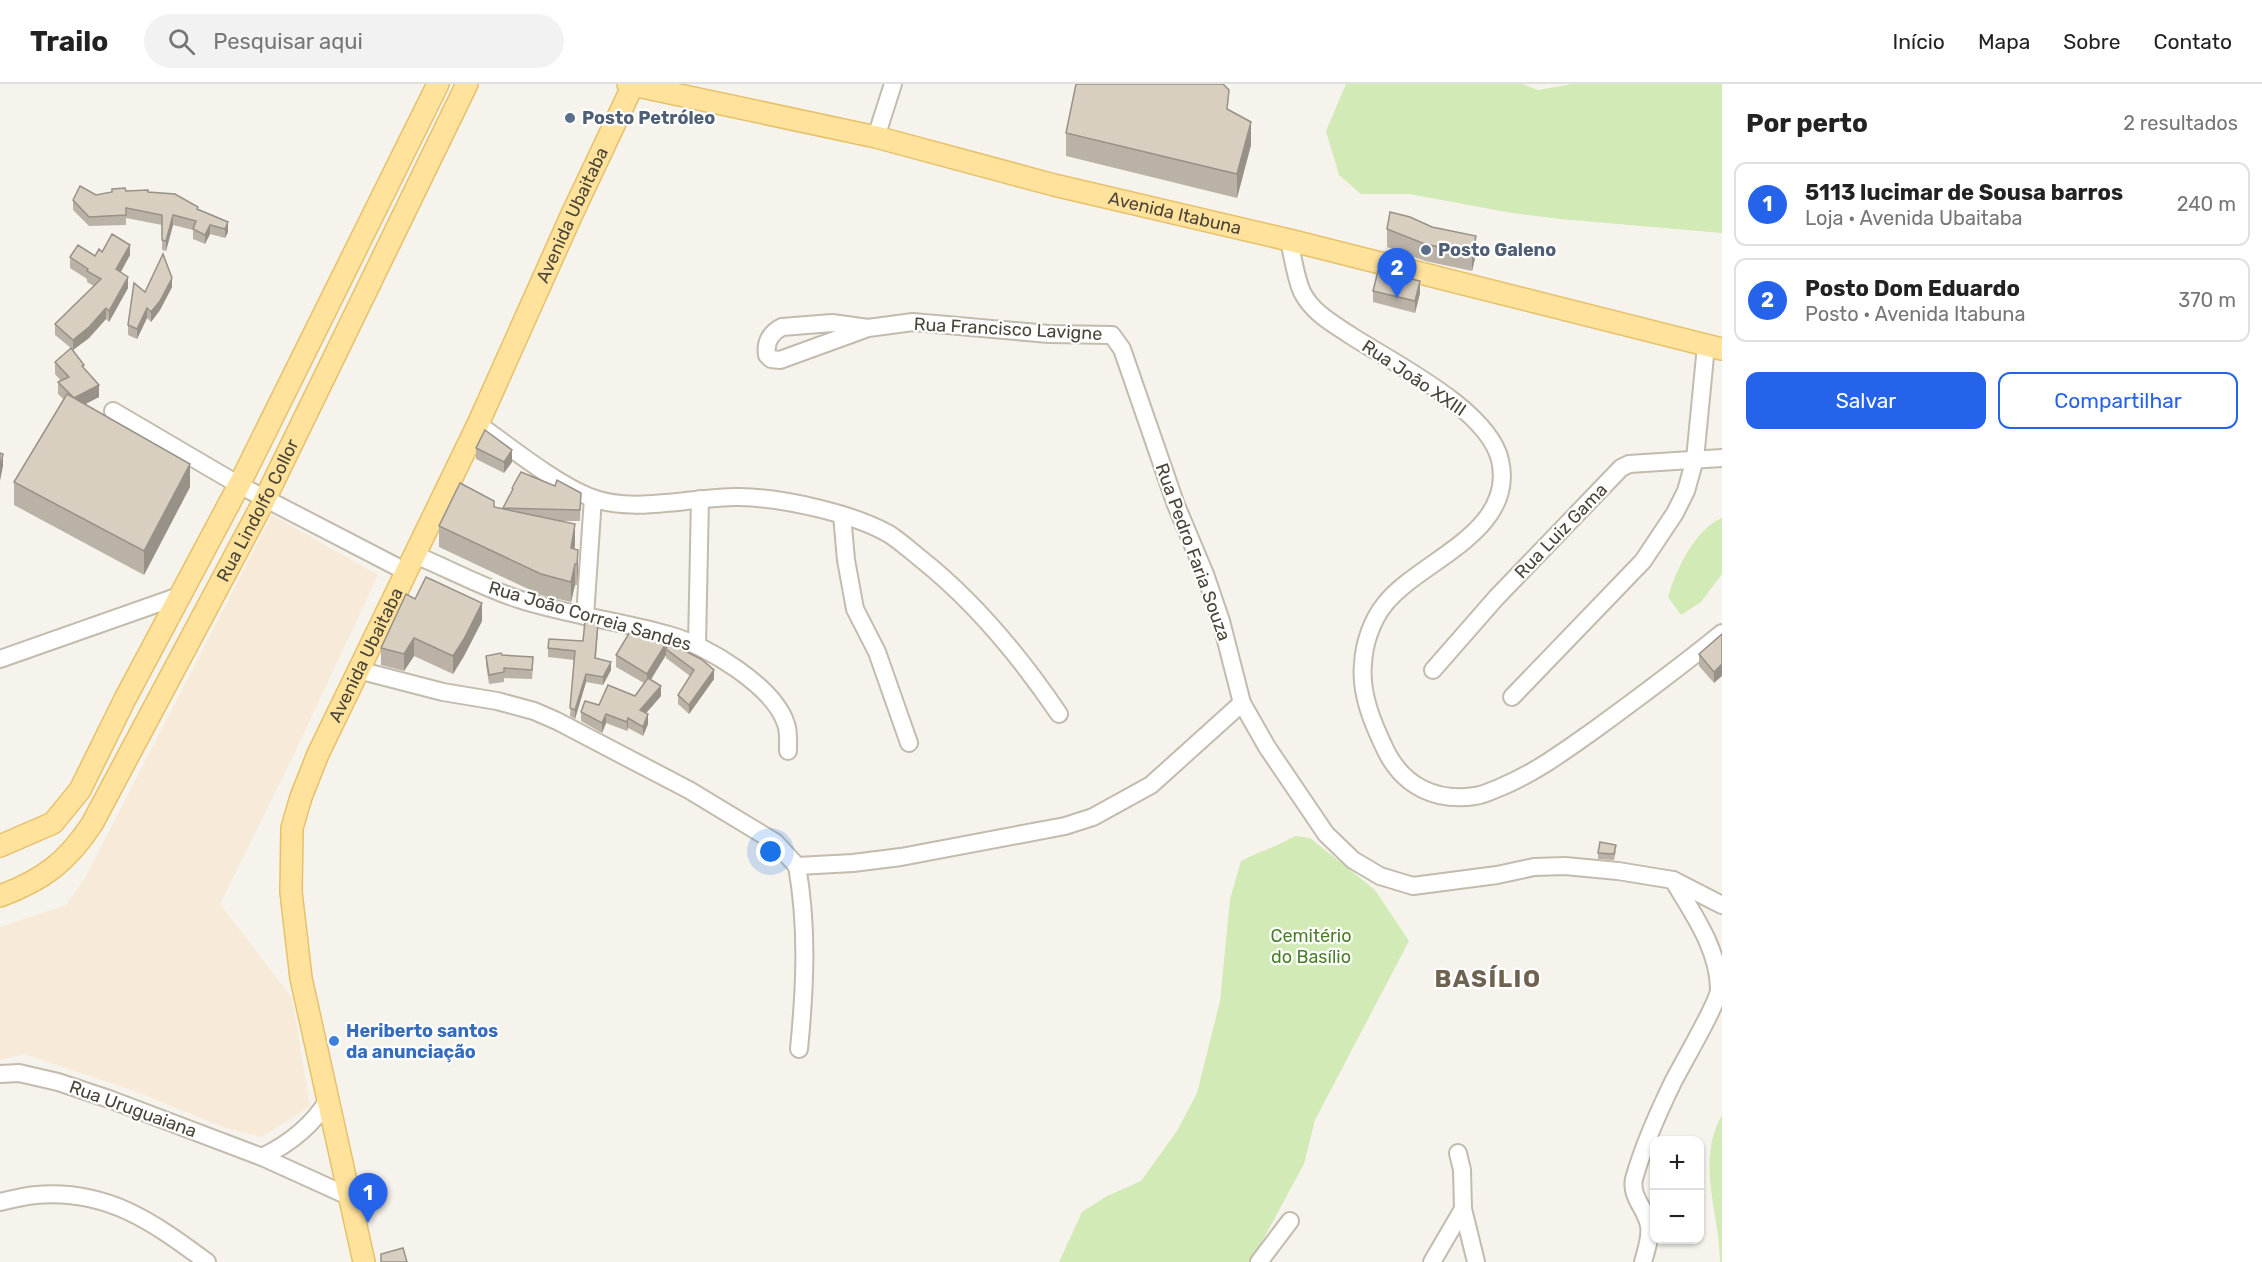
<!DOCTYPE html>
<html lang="pt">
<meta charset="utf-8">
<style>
:root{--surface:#fff;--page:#f2f2f2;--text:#222;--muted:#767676;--line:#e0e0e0;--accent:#2563eb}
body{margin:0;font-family:Rubik,sans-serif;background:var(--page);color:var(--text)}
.controls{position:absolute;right:18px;bottom:18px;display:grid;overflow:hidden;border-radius:12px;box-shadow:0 2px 4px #0004}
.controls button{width:54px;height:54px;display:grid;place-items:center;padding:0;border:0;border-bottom:2px solid var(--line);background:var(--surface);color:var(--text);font:30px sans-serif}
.you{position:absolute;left:771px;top:768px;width:21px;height:21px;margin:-15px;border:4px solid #fff;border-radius:50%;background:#1a73e8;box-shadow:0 0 0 9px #1a73e833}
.badge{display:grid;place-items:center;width:39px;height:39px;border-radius:50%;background:var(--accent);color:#fff;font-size:20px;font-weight:700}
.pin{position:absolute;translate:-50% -50px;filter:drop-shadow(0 2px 3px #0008)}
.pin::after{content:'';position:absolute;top:32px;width:21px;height:18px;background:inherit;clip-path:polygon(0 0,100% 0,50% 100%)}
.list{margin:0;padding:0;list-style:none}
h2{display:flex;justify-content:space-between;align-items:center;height:78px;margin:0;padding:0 24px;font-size:26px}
h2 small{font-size:20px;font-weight:400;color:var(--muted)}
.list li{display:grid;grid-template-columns:39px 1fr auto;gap:18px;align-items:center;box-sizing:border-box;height:84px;margin:0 12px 12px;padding:0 12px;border:2px solid var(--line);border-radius:12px}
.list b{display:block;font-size:22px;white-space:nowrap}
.list p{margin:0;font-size:20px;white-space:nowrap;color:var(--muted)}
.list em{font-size:20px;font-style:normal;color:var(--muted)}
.actions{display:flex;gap:12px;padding:18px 24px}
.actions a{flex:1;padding:14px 0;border:2px solid var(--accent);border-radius:12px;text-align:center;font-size:21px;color:var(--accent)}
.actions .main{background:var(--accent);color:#fff}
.icon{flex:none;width:33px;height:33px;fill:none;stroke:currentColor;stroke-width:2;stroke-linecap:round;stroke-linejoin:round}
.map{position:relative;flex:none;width:1722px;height:1178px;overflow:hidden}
header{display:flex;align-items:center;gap:36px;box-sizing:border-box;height:84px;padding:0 30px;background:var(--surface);border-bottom:2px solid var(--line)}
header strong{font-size:28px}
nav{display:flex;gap:33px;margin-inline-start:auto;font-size:21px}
.search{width:420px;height:54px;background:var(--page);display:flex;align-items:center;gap:15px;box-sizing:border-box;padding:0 21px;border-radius:33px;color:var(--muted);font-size:22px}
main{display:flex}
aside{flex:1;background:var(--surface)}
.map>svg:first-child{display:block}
.commercial{fill:#f7ead8}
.green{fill:#d2eab5}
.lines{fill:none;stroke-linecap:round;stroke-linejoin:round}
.minor-casing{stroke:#c2bbae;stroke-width:20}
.major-casing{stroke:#e6c16a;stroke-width:24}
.minor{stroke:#fff;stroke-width:16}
.major{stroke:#ffe39c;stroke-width:21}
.wall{fill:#bab2a6}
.shaded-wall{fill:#979187}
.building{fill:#d8cfc1;stroke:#979187;stroke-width:1.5}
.service-dot{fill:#5c6f8a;stroke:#fff;stroke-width:2}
.shop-dot{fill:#3f7fe0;stroke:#fff;stroke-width:2}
.labels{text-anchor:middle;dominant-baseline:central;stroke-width:4.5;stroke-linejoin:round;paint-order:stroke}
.service-label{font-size:18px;font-weight:bold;fill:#4e5e75;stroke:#fff;text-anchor:start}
.street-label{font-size:18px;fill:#4b4439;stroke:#fff}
.park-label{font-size:18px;fill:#4a7f2a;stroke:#fff}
.shop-label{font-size:18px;font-weight:bold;fill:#366cbe;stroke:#fff;text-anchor:start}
.district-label{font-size:24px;font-weight:bold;letter-spacing:1.5px;fill:#6e6250;stroke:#fff}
</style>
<header>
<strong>Trailo</strong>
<div class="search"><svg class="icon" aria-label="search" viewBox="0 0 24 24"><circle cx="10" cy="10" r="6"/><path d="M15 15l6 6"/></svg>Pesquisar aqui</div>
<nav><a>Início</a><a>Mapa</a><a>Sobre</a><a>Contato</a></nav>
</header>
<main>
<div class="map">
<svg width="1722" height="1178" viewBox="0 0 1722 1178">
<rect width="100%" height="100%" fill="#f6f3ec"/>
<!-- commercial -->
<path class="commercial" d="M272,431L378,491L295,668L220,820L292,914L310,1022L262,1053L226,1044L132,1006L24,970L0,976V843L66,821L85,794Z"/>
<!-- green -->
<g class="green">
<path d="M1346,0H1522L1538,6L1572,0H1722V149L1560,135L1512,129L1409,110H1361L1339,91L1326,47Z"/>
<path d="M1722,434V490L1701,518L1681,531L1668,513C1675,487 1696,444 1722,434Z"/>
<path d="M1295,752L1310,754L1375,806L1409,857L1315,1036L1304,1080L1251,1178H1059L1082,1128L1107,1112L1141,1097L1177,1047L1197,1009L1220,917L1230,815L1241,777C1259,768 1278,762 1295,752Z"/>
<path d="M1722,1031V1178H1720C1720,1129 1695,1078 1722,1031Z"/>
</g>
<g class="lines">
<defs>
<g id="minor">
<path d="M876,53L893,0"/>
<path d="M1289,156C1293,173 1295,192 1302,208C1312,228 1332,239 1350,251C1393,279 1488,325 1500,376C1517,449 1418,477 1385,520C1372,536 1364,559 1363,580C1360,610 1373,640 1386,667C1404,703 1437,718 1475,712C1484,711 1493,706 1501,703C1535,689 1563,668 1593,647C1637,615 1680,583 1722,549"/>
<path d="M868,244L832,239L782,243C770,249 765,259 767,271L771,275L780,276L868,244L913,238L1049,250L1112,251L1122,265L1176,421L1205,490L1221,537L1242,619L1267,663L1326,750L1353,776L1380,792L1413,802L1497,791L1534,783L1565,782L1618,787L1673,796L1722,821"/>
<path d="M113,327L239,401L405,487"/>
<path d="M478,340C510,363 556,400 592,414C636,430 694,412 740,413C783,414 852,429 889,450C900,457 911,467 921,475C975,518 1021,574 1059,630"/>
<path d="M842,431L846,476L855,525L877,568L909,659"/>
<path d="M413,470C449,485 482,503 518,515C567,531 620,537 669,551C706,561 774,602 786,640C789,648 788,658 788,667"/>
<path d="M585,532L593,414"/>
<path d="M697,561L700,415"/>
<path d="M0,575L179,512"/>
<path d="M358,586L443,608L497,617L534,627L557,637L689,706L775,758L797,782L853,779L901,773L1065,742L1093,733L1151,701L1242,619"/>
<path d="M1433,586L1496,514L1621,384L1629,380L1722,374"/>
<path d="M1512,613L1643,477L1675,429L1686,407L1695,375L1706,262"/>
<path d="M797,782C808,843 805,904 799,965"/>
<path d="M0,990L19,989L58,998L109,1015L262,1073L348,1112"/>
<path d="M1458,1069L1462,1086L1463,1125L1476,1178"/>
<path d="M262,1073C289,1060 312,1042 328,1016"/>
<path d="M0,1118C12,1115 24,1112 36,1111C107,1105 153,1138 207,1178"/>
<path d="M1259,1178L1290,1137"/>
<path d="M1432,1178L1463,1125"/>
<path d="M1643,1178C1646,1167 1651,1153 1649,1142C1647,1126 1630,1113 1634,1095C1643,1062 1658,1029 1673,998C1681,982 1720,916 1719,904C1718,864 1693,830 1673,796"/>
</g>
<g id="major">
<path id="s1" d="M628,0L876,53L1054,101L1289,156L1722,265"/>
<path d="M0,762L53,739L80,706L125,615L239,401L438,0"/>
<path id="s2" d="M0,812C43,796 67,778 92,740L265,415L467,0"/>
<path id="s3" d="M364,1178L301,894L291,808L292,744L301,713L318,670L478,340L572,130L633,1"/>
</g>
</defs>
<!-- minor casing -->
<use href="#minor" class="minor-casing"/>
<!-- major casing -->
<use href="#major" class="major-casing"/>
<!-- minor -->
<use href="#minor" class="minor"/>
<!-- major -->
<use href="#major" class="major"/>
</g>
<!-- wall -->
<g class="wall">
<path d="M1229,26L1251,61L1237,114L1066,72V49Z"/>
<path d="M126,107L148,108L198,125L228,138V148L225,154L210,150L205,160L193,155V146L173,141L166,167L162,166V141L126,134V141L89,142L73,126V116L96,111Z"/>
<path d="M1387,145L1476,170L1472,187L1425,177L1387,163Z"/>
<path d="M102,168L130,171L121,188L128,204L109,238L106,235L89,254L73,266L71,265L84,285L99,313L85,320L190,403L144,491L14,421V398L64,316L58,310V298L61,297L55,290V278L71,264L55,251V240L94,202L87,198V195L70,184V173L95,172Z"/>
<path d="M172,203L160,226L151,238L147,234L137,255L128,251V241L145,208Z"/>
<path d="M1373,207L1420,209L1415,229L1373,218Z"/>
<path d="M476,364L512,378L504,389L476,375Z"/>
<path d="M555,402L581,409L580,437H561L575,461L574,465L578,487L577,501H575L571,518L541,511L439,463V442L494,423L503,425L512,408V404Z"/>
<path d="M415,515L482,537L464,572L453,590L414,572L404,587L381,581V564Z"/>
<path d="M598,547L596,574L611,586L603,601L586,598L575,635L570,632L574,576L548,573V564L583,557Z"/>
<path d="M1722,550L1714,599L1699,582V570Z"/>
<path d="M668,562L714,595L689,630L678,620V611L690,592L666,574V571L651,596L661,612L646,629L648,640L643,652L628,644L627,647L606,639L602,649L581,637V628L599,621L635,612L644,599L616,583V571Z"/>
<path d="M502,571L533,582L532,595L504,594V598L489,600L486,581V572Z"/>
<path d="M1616,767L1614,776L1598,775V769Z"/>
</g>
<!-- shaded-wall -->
<g class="shaded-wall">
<path d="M1251,38V61L1237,114V90Z"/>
<path d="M173,131V141L166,167V157Z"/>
<path d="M228,138V148L225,154V145Z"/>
<path d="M210,141V150L205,160V151Z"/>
<path d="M1476,152V170L1472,187V170Z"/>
<path d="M130,161V171L116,196V185Z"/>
<path d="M128,193V204L109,238V227Z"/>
<path d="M172,194V203L160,226L151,238V228Z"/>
<path d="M1420,197V209L1415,229V217Z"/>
<path d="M106,224V235L89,254L73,266V256Z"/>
<path d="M147,224V234L137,255V245Z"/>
<path d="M99,301V313L74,326V314Z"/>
<path d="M512,366V378L504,389V378Z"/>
<path d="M3,370V382L0,397V385Z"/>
<path d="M190,380V403L144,491V467Z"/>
<path d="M575,440V461L571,485V464Z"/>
<path d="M578,466V487L577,501V480Z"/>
<path d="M575,480V501L571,518V498Z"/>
<path d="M482,519V537L464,572L453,590V572Z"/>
<path d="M414,554V572L404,587V570Z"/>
<path d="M668,556V566L666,565V571L647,601V590Z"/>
<path d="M611,578V586L603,601V593Z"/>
<path d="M1722,580V592L1714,599V588Z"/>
<path d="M714,586V595L689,630V621Z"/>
<path d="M586,590V598L575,635V626Z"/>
<path d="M661,602V612L640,636V626Z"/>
<path d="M606,630V639L602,649V639Z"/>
<path d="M648,630V640L643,652V643Z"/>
<path d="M628,634V644L627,647V638Z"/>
</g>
<!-- building -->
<g class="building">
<path d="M1076,0H1223L1229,6L1227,25L1251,38L1237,90L1066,49Z"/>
<path d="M80,102L96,111L112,108V105L125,104L126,107L148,106V108L175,110L198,123L197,125L228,138L225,145L210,141L205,151L193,145L196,137L173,131L166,157L162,156V131L126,124V131L89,133L73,116Z"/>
<path d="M1390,128L1410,133L1432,143L1476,152L1472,170L1425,160L1387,145Z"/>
<path d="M112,150L130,161L116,185L128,193L109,227L106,224L89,243L73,256L55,240L101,195L87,187L88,185L70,173L78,161L95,172L99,165L102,168Z"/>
<path d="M163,170L172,194L160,217L151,228L147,224L137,245L128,241L134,199L145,208Z"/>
<path d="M1378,187L1420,197L1415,217L1373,207Z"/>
<path d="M71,264L84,281L82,282L99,301L74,314L58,298L69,293L55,278Z"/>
<path d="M67,310L190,380L144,467L14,398Z"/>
<path d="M485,346L512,366L504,378L476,364Z"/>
<path d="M0,369L3,370L0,385Z"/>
<path d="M521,388L555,402L557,396L581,409L580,426L503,424L513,405L512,404Z"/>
<path d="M460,399L494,417V423L575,440L571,464L578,466L577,480H575L571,498L541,490L439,442Z"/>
<path d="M426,493L482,519L464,555L453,572L414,554L404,570L381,564L406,510L415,515Z"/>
<path d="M585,537L598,539L595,574L611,578L603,593L586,590L575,626L570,624L575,567L548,564L549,555L583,557Z"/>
<path d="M634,541L652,552L654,549L668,556L647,590L616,571Z"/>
<path d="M1722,550V580L1714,588L1699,570Z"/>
<path d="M669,559L701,575L714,586L689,621L678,611L694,586L666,565Z"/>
<path d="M501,569L502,571L533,573L532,586L504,584V588L489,591L486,572Z"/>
<path d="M648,594L661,602L640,626L648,630L643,643L628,634L627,638L606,630L602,639L581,628L585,617L599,621L608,601L635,612Z"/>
<path d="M1600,758L1616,761L1614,770L1598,769Z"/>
<path d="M403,1164L407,1178H381V1170Z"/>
</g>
<!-- markers -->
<g class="service-dot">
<circle cx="570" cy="34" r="6"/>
<circle cx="1426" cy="166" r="6"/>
</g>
<circle class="shop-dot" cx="334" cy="957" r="6"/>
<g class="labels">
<!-- service labels -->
<g class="service-label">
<text x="582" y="34">Posto Petróleo</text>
<text x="1438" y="166">Posto Galeno</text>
</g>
<!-- street labels -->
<g class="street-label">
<text stroke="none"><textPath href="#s1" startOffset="562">Avenida Itabuna</textPath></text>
<text stroke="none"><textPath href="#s3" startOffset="1116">Avenida Ubaitaba</textPath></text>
<text transform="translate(1008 245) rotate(3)">Rua Francisco Lavigne</text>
<text transform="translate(1414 294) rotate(34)">Rua João XXIII</text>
<text stroke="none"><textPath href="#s2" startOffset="474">Rua Lindolfo Collor</textPath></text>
<text transform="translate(1561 447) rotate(-46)">Rua Luiz Gama</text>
<text transform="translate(1193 468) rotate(70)">Rua Pedro Faria Souza</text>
<text transform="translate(590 532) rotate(16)">Rua João Correia Sandes</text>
<text stroke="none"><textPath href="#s3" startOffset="630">Avenida Ubaitaba</textPath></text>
<text transform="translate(133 1025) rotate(20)">Rua Uruguaiana</text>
</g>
<!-- park labels -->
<g class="park-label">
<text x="1311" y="852">Cemitério<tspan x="1311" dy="21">do Basílio</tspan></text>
</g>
<!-- shop labels -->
<g class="shop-label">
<text x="346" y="947">Heriberto santos<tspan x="346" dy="21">da anunciação</tspan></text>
</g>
<!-- district labels -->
<g class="district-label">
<text x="1488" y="895">BASÍLIO</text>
</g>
</g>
</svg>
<div class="controls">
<button>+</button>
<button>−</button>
</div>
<div class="you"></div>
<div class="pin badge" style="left:368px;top:1139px">1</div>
<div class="pin badge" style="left:1397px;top:214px">2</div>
</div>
<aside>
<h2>Por perto<small>2 resultados</small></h2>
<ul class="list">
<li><span class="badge">1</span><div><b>5113 lucimar de Sousa barros</b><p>Loja · Avenida Ubaitaba</p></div><em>240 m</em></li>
<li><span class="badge">2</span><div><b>Posto Dom Eduardo</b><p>Posto · Avenida Itabuna</p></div><em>370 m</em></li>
</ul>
<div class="actions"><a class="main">Salvar</a><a>Compartilhar</a></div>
</aside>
</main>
